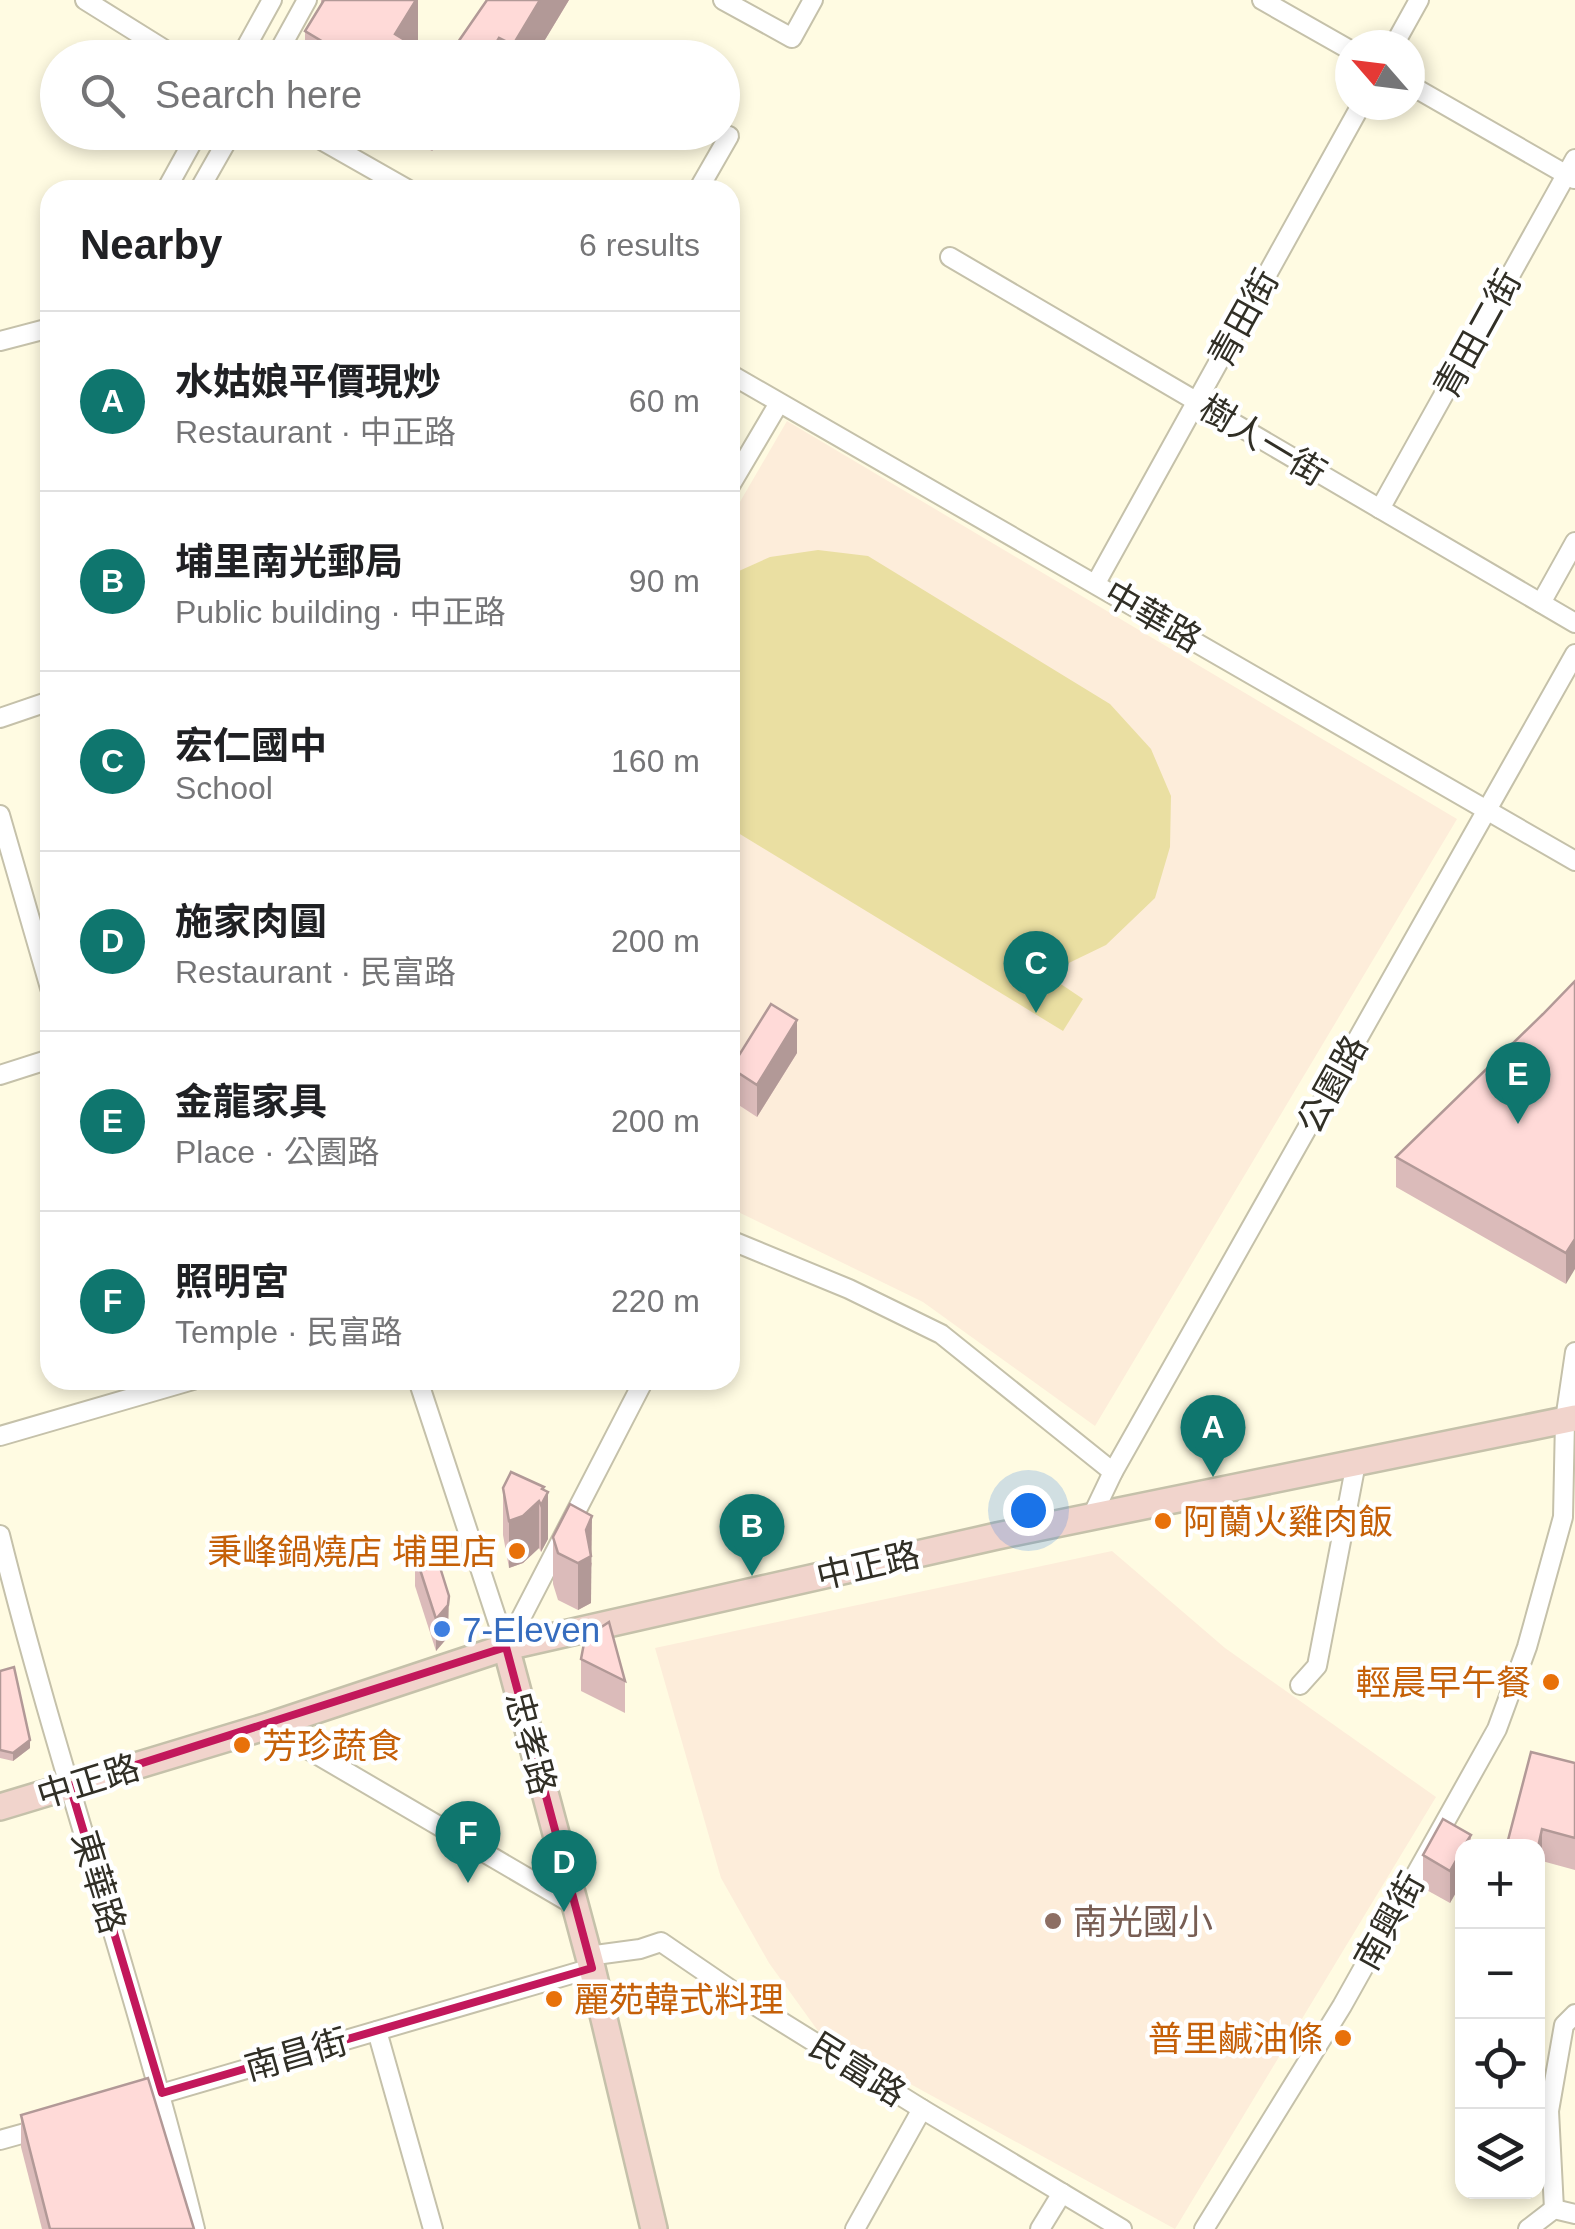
<!DOCTYPE html>
<meta charset="utf-8">
<style>
:root{--surface:#fff;--page:#f6f6f6;--text:#202124;--muted:#757577;--line:#e0e0e0;--accent:#0f766e}
body{margin:0;font-family:Arial,"Noto Sans TC",sans-serif;background:var(--page);color:var(--text)}
.controls{position:absolute;right:30px;bottom:30px;display:grid;overflow:hidden;border-radius:20px;box-shadow:0 5px 15px #0003}
.controls button{width:90px;height:90px;display:grid;place-items:center;padding:0;border:0;border-bottom:2px solid var(--line);background:var(--surface);color:var(--text);font:50px sans-serif}
.compass{position:absolute;left:1335px;top:30px;width:90px;height:90px;border-radius:50%;background:var(--surface);box-shadow:0 5px 15px #0003;rotate:298deg}
.you{position:absolute;left:1028px;top:1510px;width:35px;height:35px;margin:-25px;border:8px solid #fff;border-radius:50%;background:#1a73e8;box-shadow:0 0 0 15px #1a73e833}
.badge{display:grid;place-items:center;width:65px;height:65px;border-radius:50%;background:var(--accent);color:#fff;font-size:32px;font-weight:700}
.pin{position:absolute;translate:-50% -82px;filter:drop-shadow(0 2px 5px #0008)}
.pin::after{content:'';position:absolute;top:52px;width:35px;height:30px;background:inherit;clip-path:polygon(0 0,100% 0,50% 100%)}
.list{margin:0;padding:0;list-style:none}
h2{display:flex;justify-content:space-between;align-items:center;height:130px;margin:0;padding:0 40px;font-size:42px}
h2 small{font-size:32px;font-weight:400;color:var(--muted)}
.list li{display:grid;grid-template-columns:65px 1fr auto;gap:30px;align-items:center;box-sizing:border-box;height:180px;padding:0 40px;border-top:2px solid var(--line)}
.list b{display:block;font-size:38px;white-space:nowrap}
.list p{margin:0;font-size:32px;white-space:nowrap;color:var(--muted)}
.list em{font-size:32px;font-style:normal;color:var(--muted)}
.icon{flex:none;width:55px;height:55px;fill:none;stroke:currentColor;stroke-width:2;stroke-linecap:round;stroke-linejoin:round}
.map{position:relative;flex:none;width:1575px;height:2229px;overflow:hidden}
.search{position:absolute;background:var(--surface);box-shadow:0 5px 15px #0003;left:40px;top:40px;width:700px;height:110px;display:flex;align-items:center;gap:25px;box-sizing:border-box;padding:0 35px;border-radius:55px;color:var(--muted);font-size:38px}
.panel{position:absolute;background:var(--surface);box-shadow:0 5px 15px #0003;left:40px;top:180px;width:700px;height:1210px;border-radius:30px}
.map>svg:first-child{display:block}
.education{fill:#fdedda}
.green{fill:#eadfa2}
.lines{fill:none;stroke-linecap:round;stroke-linejoin:round}
.street-casing{stroke:#c5c1aa;stroke-width:22}
.secondary-casing{stroke:#c5c1aa;stroke-width:30}
.street{stroke:#fff;stroke-width:18}
.secondary{stroke:#f1d4cc;stroke-width:25}
.wall{fill:#dbbbba}
.shaded-wall{fill:#b29997}
.building{fill:#ffdad8;stroke:#b29997;stroke-width:2.5}
.marked{fill:none;stroke:#c2185b;stroke-width:8;stroke-linejoin:round}
.food-dot{fill:#e8710a;stroke:#fff;stroke-width:4}
.shop-dot{fill:#3f7fe0;stroke:#fff;stroke-width:4}
.education-dot{fill:#8d6e63;stroke:#fff;stroke-width:4}
.labels{text-anchor:middle;dominant-baseline:central;stroke-width:9;stroke-linejoin:round;paint-order:stroke}
.street-label{font-size:35px;fill:#312f26;stroke:#fff}
.food-label{font-size:35px;fill:#c56008;stroke:#fff;text-anchor:start}
.shop-label{font-size:35px;fill:#366cbe;stroke:#fff;text-anchor:start}
.education-label{font-size:35px;fill:#785e54;stroke:#fff;text-anchor:start}
</style>
<div class="map">
<svg width="1575" height="2229" viewBox="0 0 1575 2229">
<rect width="100%" height="100%" fill="#fffbe2"/>
<!-- education -->
<g class="education">
<path d="M787,421L1457,819L1095,1426L923,1302L730,1208V519Z"/>
<path d="M1112,1551L1225,1648L1436,1797L1175,2229L821,2035L769,1963L721,1878L655,1648Z"/>
</g>
<!-- green -->
<path class="green" d="M818,550L868,556L1110,704L1151,749L1171,796L1170,847L1155,898L1106,945L1046,974L1083,999L1063,1031L730,828V575L770,557Z"/>
<g class="lines">
<defs>
<g id="street">
<path d="M85,0L178,58"/>
<path d="M723,0L792,38L813,0"/>
<path d="M1262,0L1350,50"/>
<path d="M1394,45L1419,0"/>
<path d="M240,58L272,0"/>
<path d="M275,58L307,0"/>
<path d="M1410,85L1574,179"/>
<path d="M307,132L409,190"/>
<path d="M166,190L198,132"/>
<path d="M199,190L232,132"/>
<path d="M698,190L729,136"/>
<path d="M950,257L1575,623"/>
<path d="M0,341L50,328"/>
<path d="M730,374L1575,861"/>
<path d="M730,486L779,403"/>
<path d="M1380,509L1575,159"/>
<path d="M1096,583L1361,105"/>
<path d="M1541,603L1575,542"/>
<path d="M0,718L50,701"/>
<path d="M0,815L50,988"/>
<path d="M0,1075L50,1059"/>
<path d="M730,1240L849,1289L941,1334L1113,1472"/>
<path d="M418,1380L506,1647"/>
<path d="M0,1436L193,1380"/>
<path d="M1092,1516L1113,1472L1575,654"/>
<path d="M0,1535C58,1768 138,1995 195,2229"/>
<path d="M506,1647L644,1380"/>
<path d="M1300,1685L1317,1666L1356,1463"/>
<path d="M268,1726L574,1905"/>
<path d="M588,1956L640,1949L661,1942L740,1996L922,2109L1122,2229"/>
<path d="M377,2031L433,2229"/>
<path d="M154,2096L592,1968"/>
<path d="M0,2140L43,2128"/>
<path d="M1554,2209L1549,2111L1564,2025L1575,2014"/>
<path d="M1554,2209L1575,2214"/>
<path d="M855,2229L922,2109"/>
<path d="M1040,2229L1062,2193"/>
<path d="M1204,2229L1342,2006L1497,1729L1527,1647L1563,1517L1565,1420L1575,1352"/>
<path d="M1528,2229L1554,2209"/>
</g>
<g id="secondary">
<path d="M506,1647L592,1968L654,2229"/>
<path d="M0,1807L268,1726L506,1647L997,1536L1575,1418"/>
</g>
</defs>
<!-- street casing -->
<use href="#street" class="street-casing"/>
<!-- secondary casing -->
<use href="#secondary" class="secondary-casing"/>
<!-- street -->
<use href="#street" class="street"/>
<!-- secondary -->
<use href="#secondary" class="secondary"/>
</g>
<!-- wall -->
<g class="wall">
<path d="M321,0H418V43L416,47L434,58H305V31L321,4Z"/>
<path d="M487,0H569L534,58H447Z"/>
<path d="M399,132H443L432,151Z"/>
<path d="M1575,981L1566,1284L1396,1187V1157L1543,1014Z"/>
<path d="M797,1053L757,1117L731,1100V1068Z"/>
<path d="M503,1488L544,1490L548,1539L541,1552L539,1548L523,1563L509,1568L503,1535Z"/>
<path d="M553,1537L592,1563L591,1567V1603L578,1610L558,1600L553,1584Z"/>
<path d="M415,1554L449,1628L448,1637L436,1651L415,1586Z"/>
<path d="M581,1659L625,1681V1713L581,1691Z"/>
<path d="M0,1671L30,1748L13,1761L0,1758Z"/>
<path d="M1575,1763V1870L1542,1861L1538,1846H1507V1844Z"/>
<path d="M1443,1819L1471,1835V1846H1462V1882L1450,1903L1423,1888V1855Z"/>
<path d="M21,2115L194,2229H42L21,2147Z"/>
</g>
<!-- shaded-wall -->
<g class="shaded-wall">
<path d="M416,0H418V43L410,58L395,34Z"/>
<path d="M540,0H569L534,58H513V45Z"/>
<path d="M499,38V58H487Z"/>
<path d="M432,132H443L432,151Z"/>
<path d="M797,1020V1053L757,1117V1085Z"/>
<path d="M1575,1239V1269L1566,1284V1253Z"/>
<path d="M544,1487V1500L548,1492V1539L541,1552V1505Z"/>
<path d="M539,1501V1548L523,1563L509,1568V1521Z"/>
<path d="M592,1516L591,1603L578,1610V1563L586,1530Z"/>
<path d="M449,1596L448,1637L436,1651V1619Z"/>
<path d="M30,1740V1748L13,1761V1753Z"/>
<path d="M1542,1829V1861L1538,1879V1847Z"/>
<path d="M1462,1850V1882L1450,1903V1871Z"/>
</g>
<!-- building -->
<g class="building">
<path d="M324,0H416L395,34L434,58H350L305,31Z"/>
<path d="M487,0H540L513,45L499,38L487,58H447Z"/>
<path d="M1575,981V1239L1566,1253L1396,1157L1543,1014Z"/>
<path d="M771,1004L797,1020L757,1085L731,1068Z"/>
<path d="M511,1472L544,1487L542,1489L548,1492L541,1505L539,1501L523,1516L509,1521L503,1488Z"/>
<path d="M570,1504L592,1516L586,1530L591,1556L578,1563L558,1553L553,1537Z"/>
<path d="M434,1548L449,1596L448,1605L436,1619L415,1554Z"/>
<path d="M609,1622L625,1681L581,1659L585,1638Z"/>
<path d="M14,1667L30,1740L13,1753L0,1750V1671Z"/>
<path d="M1531,1752L1575,1763V1838L1542,1829L1538,1847L1516,1846L1507,1844Z"/>
<path d="M1443,1819L1471,1835L1464,1846H1462V1850L1450,1871L1423,1855Z"/>
<path d="M148,2078L194,2229H50L21,2115Z"/>
</g>
<!-- marked area -->
<path class="marked" d="M506,1647L592,1968L162,2093L70,1786Z"/>
<!-- markers -->
<g class="food-dot">
<circle cx="1163" cy="1521" r="10"/>
<circle cx="517" cy="1551" r="10"/>
<circle cx="1551" cy="1682" r="10"/>
<circle cx="242" cy="1745" r="10"/>
<circle cx="554" cy="1999" r="10"/>
<circle cx="1343" cy="2038" r="10"/>
</g>
<circle class="shop-dot" cx="442" cy="1629" r="10"/>
<circle class="education-dot" cx="1053" cy="1921" r="10"/>
<g class="labels">
<!-- street labels -->
<g class="street-label">
<text transform="translate(1243 318) rotate(-61)">青田街</text>
<text transform="translate(1477 334) rotate(-61)">青田二街</text>
<text transform="translate(1263 440) rotate(31)">樹人一街</text>
<text transform="translate(1153 616) rotate(30)">中華路</text>
<text transform="translate(1332 1084) rotate(-61)">公園路</text>
<text transform="translate(868 1565) rotate(-13)">中正路</text>
<text transform="translate(531 1743) rotate(75)">忠孝路</text>
<text transform="translate(88 1781) rotate(-17)">中正路</text>
<text transform="translate(99 1882) rotate(73)">東華路</text>
<text transform="translate(1389 1921) rotate(-61)">南興街</text>
<text transform="translate(296 2054) rotate(-16)">南昌街</text>
<text transform="translate(858 2069) rotate(32)">民富路</text>
</g>
<!-- food labels -->
<g class="food-label">
<text x="1183" y="1521">阿蘭火雞肉飯</text>
<text x="497" y="1551" text-anchor="end">秉峰鍋燒店 埔里店</text>
<text x="1531" y="1682" text-anchor="end">輕晨早午餐</text>
<text x="262" y="1745">芳珍蔬食</text>
<text x="574" y="1999">麗苑韓式料理</text>
<text x="1323" y="2038" text-anchor="end">普里鹹油條</text>
</g>
<!-- shop labels -->
<g class="shop-label">
<text x="462" y="1629">7-Eleven</text>
</g>
<!-- education labels -->
<g class="education-label">
<text x="1073" y="1921">南光國小</text>
</g>
</g>
</svg>
<div class="controls">
<button>+</button>
<button>−</button>
<button><svg class="icon" aria-label="locate" viewBox="0 0 24 24"><circle cx="12" cy="12" r="6"/><path d="M12 2v4M12 18v4M2 12h4M18 12h4"/></svg></button>
<button><svg class="icon" aria-label="layers" viewBox="0 0 24 24"><path d="M12 4l9 5-9 5-9-5zM3 14l9 5 9-5"/></svg></button>
</div>
<svg class="compass" viewBox="-18 -18 36 36"><path d="M0-13l5 13h-10z" fill="#e53935"/><path d="M0 13l5-13h-10z" fill="#757577"/></svg>
<div class="you"></div>
<div class="pin badge" style="left:1213px;top:1477px">A</div>
<div class="pin badge" style="left:752px;top:1576px">B</div>
<div class="pin badge" style="left:1036px;top:1013px">C</div>
<div class="pin badge" style="left:564px;top:1912px">D</div>
<div class="pin badge" style="left:1518px;top:1124px">E</div>
<div class="pin badge" style="left:468px;top:1883px">F</div>
<div class="search"><svg class="icon" aria-label="search" viewBox="0 0 24 24"><circle cx="10" cy="10" r="6"/><path d="M15 15l6 6"/></svg>Search here</div>
<section class="panel">
<h2>Nearby<small>6 results</small></h2>
<ul class="list">
<li><span class="badge">A</span><div><b>水姑娘平價現炒</b><p>Restaurant · 中正路</p></div><em>60 m</em></li>
<li><span class="badge">B</span><div><b>埔里南光郵局</b><p>Public building · 中正路</p></div><em>90 m</em></li>
<li><span class="badge">C</span><div><b>宏仁國中</b><p>School</p></div><em>160 m</em></li>
<li><span class="badge">D</span><div><b>施家肉圓</b><p>Restaurant · 民富路</p></div><em>200 m</em></li>
<li><span class="badge">E</span><div><b>金龍家具</b><p>Place · 公園路</p></div><em>200 m</em></li>
<li><span class="badge">F</span><div><b>照明宮</b><p>Temple · 民富路</p></div><em>220 m</em></li>
</ul>
</section>
</div>
